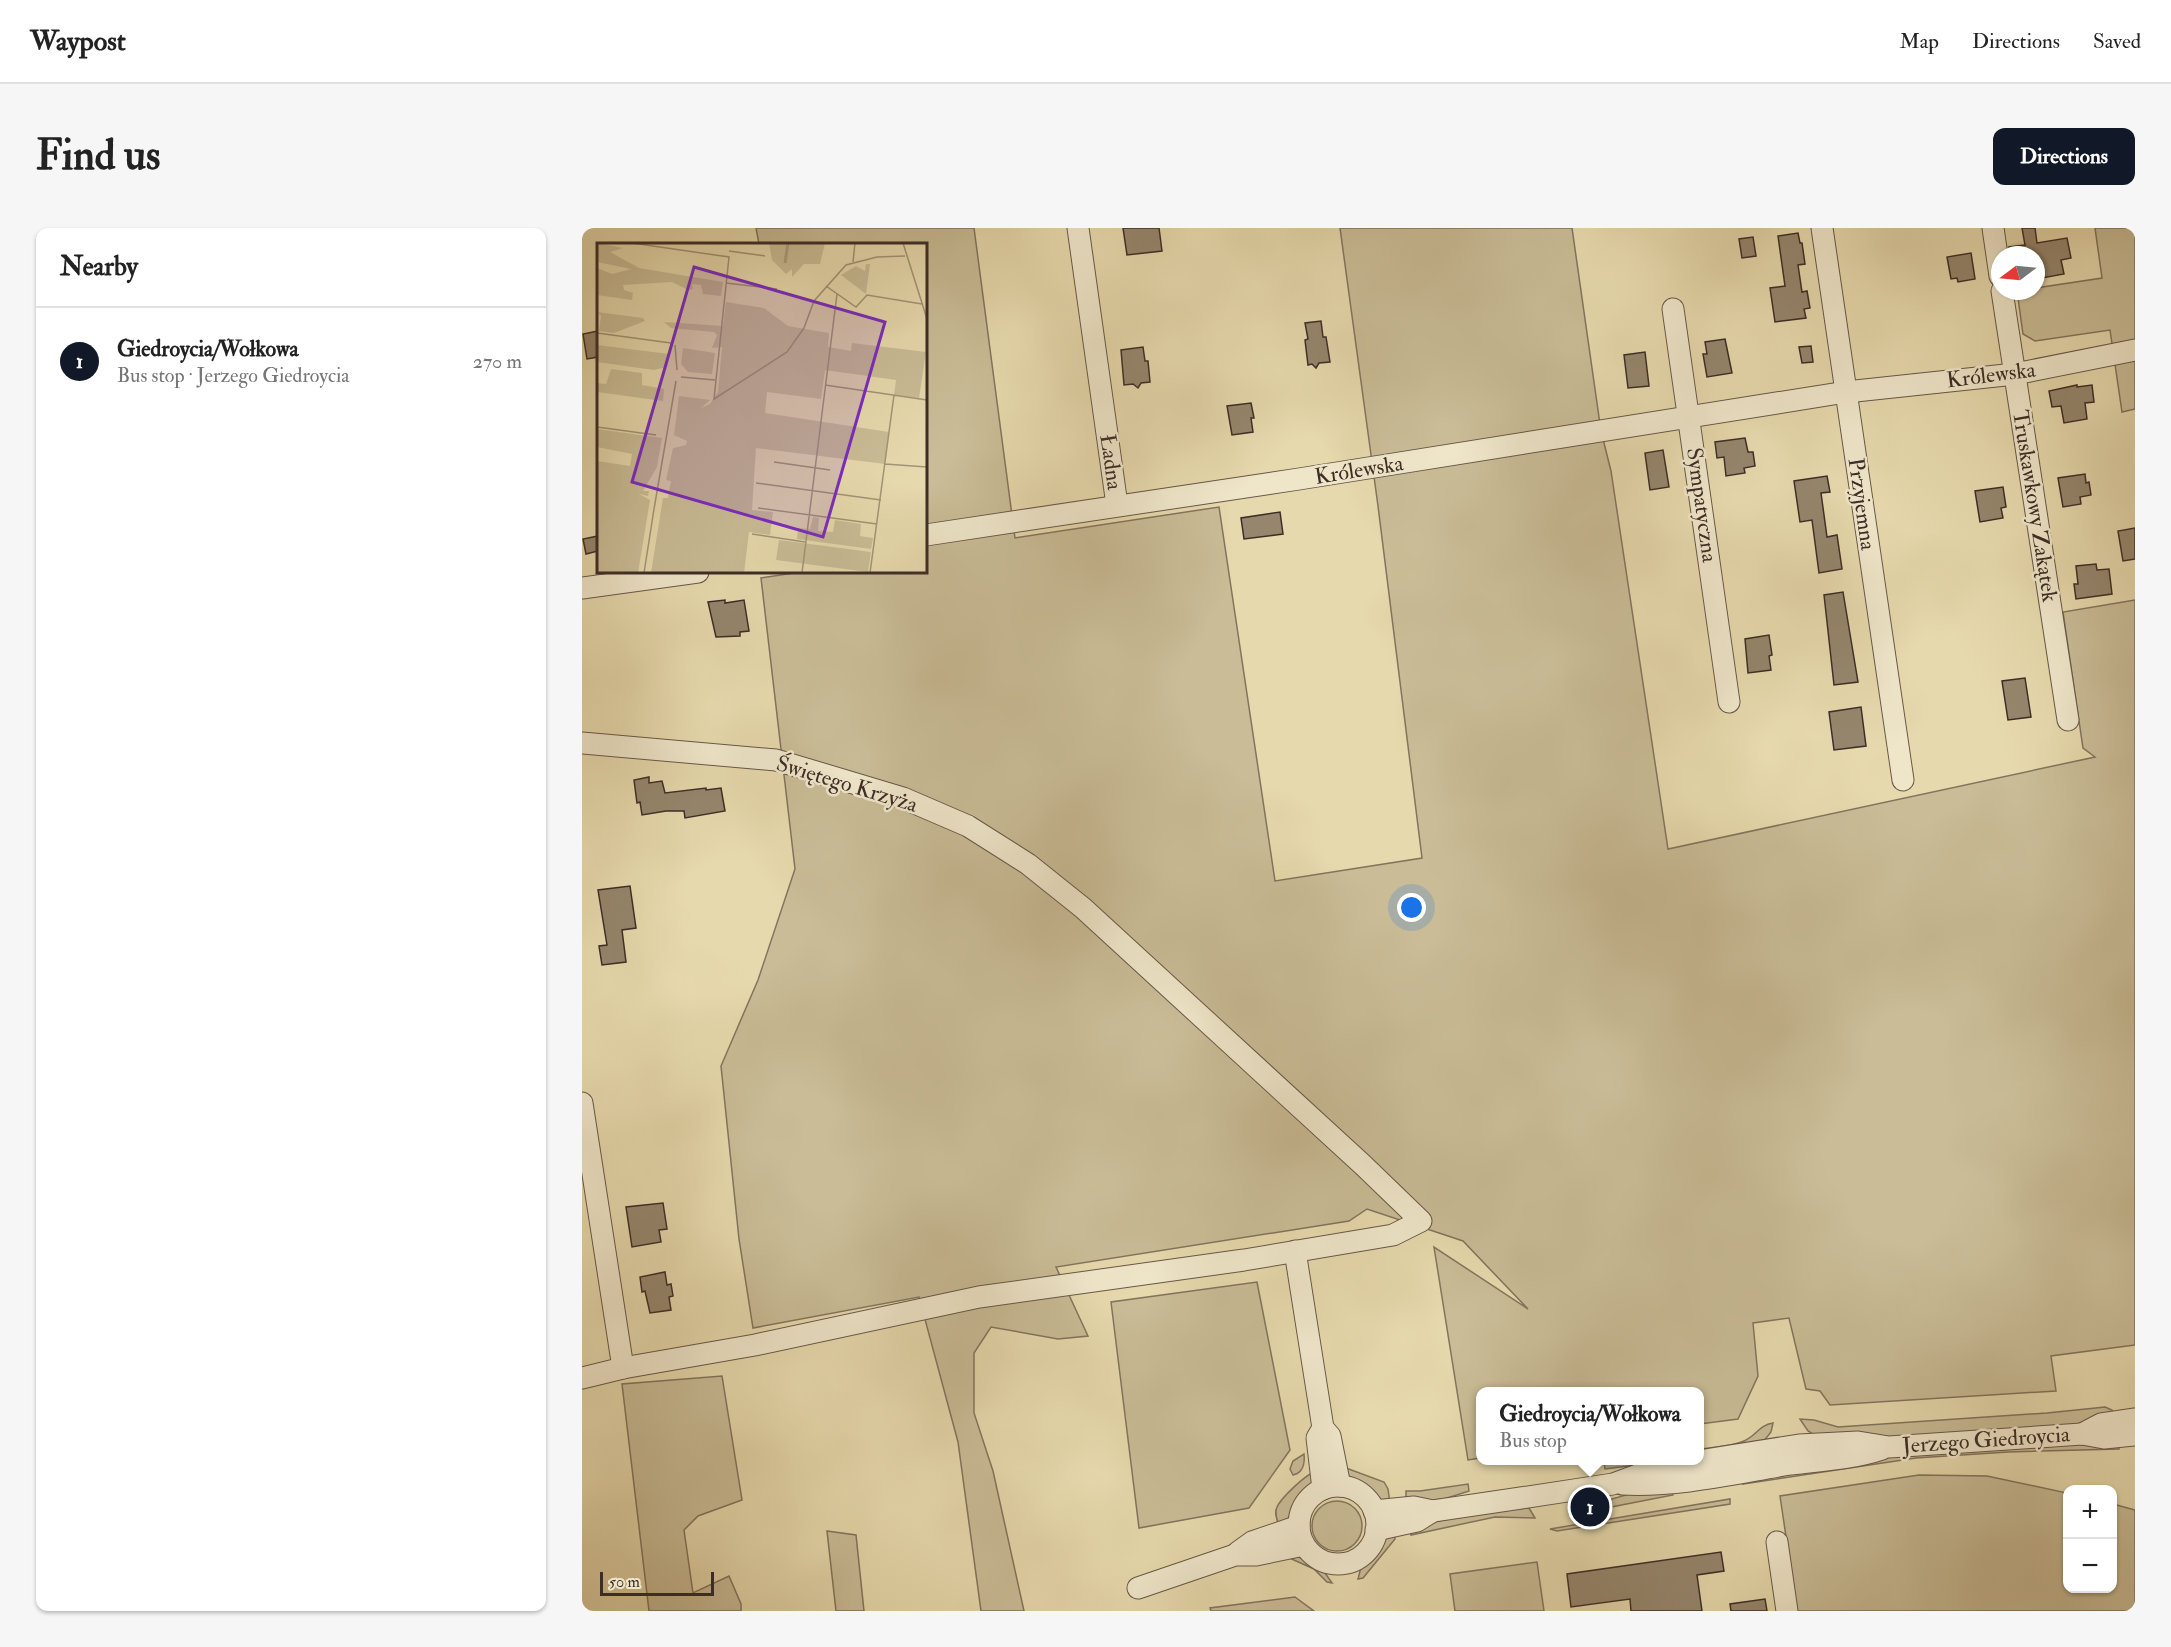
<!DOCTYPE html>
<meta charset="utf-8">
<style>
:root{--surface:#fff;--page:#f6f6f6;--text:#222;--muted:#767676;--line:#e0e0e0;--accent:#111827}
body{margin:0;font-family:"IM FELL Double Pica",serif;background:var(--page);color:var(--text)}
.controls{position:absolute;right:18px;bottom:18px;display:grid;overflow:hidden;border-radius:12px;box-shadow:0 2px 4px #0004}
.controls button{width:54px;height:54px;display:grid;place-items:center;padding:0;border:0;border-bottom:2px solid var(--line);background:var(--surface);color:var(--text);font:30px sans-serif}
.compass{position:absolute;left:1409px;top:18px;width:54px;height:54px;border-radius:50%;background:var(--surface);box-shadow:0 2px 4px #0004;rotate:254deg}
.scale{position:absolute;left:18px;bottom:15px;width:114px;box-sizing:border-box;padding-left:6px;border:3px solid #3d2d27;border-top:0;font-size:16px;line-height:21px;white-space:nowrap;color:#3d2d27;-webkit-text-stroke:4px #efe6ca;paint-order:stroke}
.you{position:absolute;left:830px;top:680px;width:21px;height:21px;margin:-15px;border:4px solid #fff;border-radius:50%;background:#1a73e8;box-shadow:0 0 0 9px #1a73e833}
.badge{display:grid;place-items:center;width:39px;height:39px;border-radius:50%;background:var(--accent);color:#fff;font-size:20px;font-weight:700}
.pin{position:absolute;translate:-50% -50%;border:3px solid #fff;box-shadow:0 2px 6px #0006}
.popup{position:absolute;left:894px;top:1159px;width:228px;height:78px;box-sizing:border-box;display:grid;place-content:center;border-radius:12px;background:var(--surface);filter:drop-shadow(0 2px 4px #0005);font-size:20px;white-space:nowrap;color:var(--muted)}
.popup b{font-size:22px;color:var(--text)}
.popup::after{content:'';position:absolute;left:50%;top:100%;margin-left:-12px;border:12px solid transparent;border-top-color:var(--surface)}
.list{margin:0;padding:0;list-style:none}
h2{display:flex;justify-content:space-between;align-items:center;height:78px;margin:0;padding:0 24px;font-size:26px}
h2 small{font-size:20px;font-weight:400;color:var(--muted)}
.list li{display:grid;grid-template-columns:39px 1fr auto;gap:18px;align-items:center;box-sizing:border-box;height:108px;padding:0 24px;border-top:2px solid var(--line)}
.list b{display:block;font-size:22px;white-space:nowrap}
.list p{margin:0;font-size:20px;white-space:nowrap;color:var(--muted)}
.list em{font-size:20px;font-style:normal;color:var(--muted)}
.map{position:relative;flex:none;width:1553px;height:1383px;overflow:hidden;border-radius:12px}
header{display:flex;align-items:center;gap:36px;box-sizing:border-box;height:84px;padding:0 30px;background:var(--surface);border-bottom:2px solid var(--line)}
header strong{font-size:28px}
nav{display:flex;gap:33px;margin-inline-start:auto;font-size:21px}
.intro{display:flex;align-items:center;justify-content:space-between;box-sizing:border-box;height:144px;padding:0 36px}
h1{margin:0;font-size:42px}
.button{padding:15px 27px;border-radius:12px;background:var(--accent);color:#fff;font-size:21px;font-weight:700}
main{display:flex;gap:36px;padding:0 36px}
aside{flex:1;background:var(--surface);border-radius:12px;box-shadow:0 2px 4px #0004}
.map>svg:first-child{display:block}
.green{fill:#c9bc96;stroke:#83745e;stroke-width:1.5}
.building{fill:#95866d;stroke:#3d2d27;stroke-width:1.5}
.lines{fill:none;stroke-linecap:round;stroke-linejoin:round}
.minor-casing{stroke:#675848;stroke-width:23}
.minor{stroke:#efe6ca;stroke-width:21}
.labels{text-anchor:middle;dominant-baseline:central;stroke-width:5;stroke-linejoin:round;paint-order:stroke}
.street-label{font-size:22px;fill:#3d2d27;stroke:#efe6ca}
.inset-river{fill:none;stroke:#ad9f7f;stroke-width:3}
.inset-road{fill:none;stroke:#a29477;stroke-width:1.5}
.view{fill:#7b2cbf;fill-opacity:0.15;stroke:#7b2cbf;stroke-width:3}
.inset-edge{fill:none;stroke:#3d2d27;stroke-width:3}
</style>
<header>
<strong>Waypost</strong>
<nav><a>Map</a><a>Directions</a><a>Saved</a></nav>
</header>
<div class="intro"><h1>Find us</h1><a class="button">Directions</a></div>
<main>
<aside>
<h2>Nearby<small></small></h2>
<ul class="list">
<li><span class="badge">1</span><div><b>Giedroycia/Wołkowa</b><p>Bus stop · Jerzego Giedroycia</p></div><em>270 m</em></li>
</ul>
</aside>
<div class="map">
<svg width="1553" height="1383" viewBox="0 0 1553 1383">
<rect width="100%" height="100%" fill="#e6d9ad"/>
<filter id="stains"><feTurbulence type="fractalNoise" baseFrequency=".00333" numOctaves="4"/><feColorMatrix values="0 0 0 0 .2 0 0 0 0 .09 0 0 0 0 .02 0 0 0 .5 -.17"/></filter>
<radialGradient id="worn" r=".72"><stop offset=".6" stop-color="#630" stop-opacity="0"/><stop offset="1" stop-color="#630" stop-opacity=".3"/></radialGradient>
<!-- green -->
<g class="green">
<path d="M174,0H392L433,310L637,279L693,653L840,630L796,278L758,0H990L1019,203L1029,243L1086,621L1513,529L1501,520L1481,384L1553,372V1117L1469,1128L1474,1163L1248,1177L1238,1163L1224,1161L1207,1090L1171,1095L1176,1148L1156,1191L1118,1196V1164H898V1230L886,1232L852,1019L946,1081L881,1013L785,981L767,993L474,1039L506,1108L476,1111L409,1099L392,1125V1185L411,1243L442,1383H399L376,1214L337,1069L171,1100L157,1011L139,838L176,752L213,641L179,350L219,344H344V16H177Z"/>
<path d="M1513,0H1553V181L1540,184L1528,102L1453,113L1441,106L1435,63H1454V60L1520,50Z"/>
<path d="M675,1054L708,1222L667,1280L557,1300L529,1074Z"/>
<path d="M140,1148L160,1272L116,1288L102,1302L111,1365L147,1348L159,1376V1383H67L40,1156Z"/>
<path d="M1523,1179L1530,1182L1533,1188L1487,1198L1332,1210L1231,1206L1226,1203L1218,1191L1232,1192L1256,1199L1465,1185Z"/>
<path d="M1191,1195L1189,1204L1181,1214L1118,1228V1221C1131,1219 1149,1219 1162,1213C1174,1208 1177,1197 1191,1195Z"/>
<path d="M1536,1214L1537,1221L1426,1224L1334,1230L1161,1256L1162,1254L1264,1235L1337,1225Z"/>
<path d="M722,1226C723,1235 721,1245 711,1247L708,1241L711,1233Z"/>
<path d="M1034,1232L1085,1233L1023,1241L1022,1234Z"/>
<path d="M764,1240L802,1254L806,1261L808,1275C798,1273 770,1259 766,1250C765,1247 765,1243 764,1240Z"/>
<path d="M733,1244C732,1259 709,1290 697,1298C695,1292 692,1285 695,1279C699,1270 724,1246 733,1244Z"/>
<path d="M1337,1247L1405,1248L1485,1265L1486,1360H1530L1531,1276L1553,1282V1383H1215L1198,1268Z"/>
<path d="M886,1256L887,1263L862,1271L824,1274V1263H838Z"/>
<path d="M1090,1260L1091,1267L1024,1280L1023,1273L1054,1264Z"/>
<path d="M1148,1271V1276L975,1303L968,1301Z"/>
<circle cx="755" cy="1298" r="25"/>
<path d="M947,1280L953,1290L913,1289L829,1307L827,1300C867,1290 905,1282 947,1280Z"/>
<path d="M245,1303L274,1307L282,1383H254Z"/>
<path d="M806,1308H813V1311L781,1350L776,1351L779,1339Z"/>
<path d="M715,1328L741,1342L750,1355L745,1354L732,1341L705,1329Z"/>
<path d="M955,1334L962,1383H873L868,1346Z"/>
<path d="M713,1369L732,1383H629L628,1380Z"/>
</g>
<!-- building -->
<g class="building">
<path d="M541,0H577L580,23L545,27Z"/>
<path d="M1440,0H1453L1455,15L1485,10L1489,30L1479,32L1482,46L1460,50L1454,27H1428L1427,19L1443,17Z"/>
<path d="M1216,5L1218,15H1220L1223,36L1216,37L1220,64L1225,63L1228,80L1222,81L1224,90L1193,94L1188,60L1203,58L1196,8Z"/>
<path d="M1171,9L1174,28L1160,30L1157,11Z"/>
<path d="M1389,25L1393,51L1376,54L1375,50L1369,51L1365,29Z"/>
<path d="M739,93L741,109H744L748,134L737,135L734,140L730,136L726,137L723,112L726,111L723,95Z"/>
<path d="M16,103V129L5,131L1,106Z"/>
<path d="M1143,111L1150,145L1125,149L1121,126H1125L1123,114Z"/>
<path d="M1229,118L1231,134L1220,135L1217,119Z"/>
<path d="M561,119L563,133H566L568,154L559,155L556,160L551,156L542,157L539,122Z"/>
<path d="M1063,124L1067,158L1046,160L1042,127Z"/>
<path d="M1495,157V159L1510,157L1512,174L1503,175L1505,191L1482,195L1479,178L1470,179L1467,163Z"/>
<path d="M669,175L672,190H669L671,204L650,207L645,178Z"/>
<path d="M1163,210L1166,224H1171L1173,238L1162,240L1163,245L1144,248L1142,229L1135,230L1133,214Z"/>
<path d="M1081,222L1087,259L1068,262L1063,225Z"/>
<path d="M1503,246L1504,255L1507,254L1509,267L1498,269L1499,276L1481,279L1476,250Z"/>
<path d="M1245,248L1248,264L1239,265L1245,309L1255,307L1260,341L1237,345L1230,292L1218,294L1212,253Z"/>
<path d="M1421,259L1424,279L1419,280L1421,290L1398,294L1393,263Z"/>
<path d="M698,284L701,306L662,311L659,290Z"/>
<path d="M1553,300V331L1541,333L1536,303Z"/>
<path d="M16,308V323L4,326L1,311Z"/>
<path d="M1514,336L1515,342L1527,341L1530,366L1494,371L1492,356H1496L1494,338Z"/>
<path d="M1261,364L1276,454L1252,457L1242,367Z"/>
<path d="M143,372V375L162,372L167,403L158,404V408L134,409L126,374Z"/>
<path d="M1187,407L1190,427L1187,428L1189,442L1166,445L1163,411Z"/>
<path d="M1443,450L1449,489L1426,492L1420,453Z"/>
<path d="M1279,479L1284,518L1252,522L1247,484Z"/>
<path d="M67,549V555L80,553L83,565L124,560V562L139,560L143,583L103,590L102,583H84L60,587L58,574L55,575L52,552Z"/>
<path d="M48,658L54,700L40,702L44,734L20,737L17,718L25,717L16,662Z"/>
<path d="M81,975L85,1001L77,1002L79,1014L50,1019L44,979Z"/>
<path d="M83,1044L85,1057L89,1056L91,1068L87,1069L89,1082L68,1085L63,1063L60,1064L58,1049Z"/>
<path d="M1139,1324L1142,1343L1115,1347L1120,1383H1049L1048,1371L989,1379L985,1346Z"/>
<path d="M1183,1371L1185,1383H1149L1148,1376Z"/>
</g>
<g class="lines">
<defs>
<g id="minor">
<path d="M496,0L535,277"/>
<path d="M1240,0L1321,552"/>
<path d="M1411,0L1418,48"/>
<path d="M1420,63L1486,492"/>
<path d="M1091,81L1147,474"/>
<path d="M344,307L717,251L1264,164L1433,146L1553,122"/>
<path d="M0,360L116,344"/>
<path d="M0,515L194,532L321,570L386,598L446,636L501,680L781,937L839,993L811,1007L662,1032L397,1069L173,1117L41,1140L0,1150"/>
<path d="M0,875L41,1140"/>
<path d="M713,1023L741,1200L748,1208L758,1258"/>
<path d="M1500,1206L1519,1196L1553,1191"/>
<path d="M1040,1256C1097,1259 1154,1245 1209,1236C1240,1232 1270,1231 1300,1221"/>
<circle cx="756" cy="1297" r="39"/>
<path d="M741,1261L735,1210L741,1200"/>
<path d="M792,1283L832,1279L851,1283L939,1270L1031,1256L1066,1243L1091,1237L1217,1217L1276,1214L1307,1219L1500,1206L1522,1210L1553,1207"/>
<path d="M794,1302L835,1293L851,1283"/>
<path d="M1195,1314L1205,1383"/>
<path d="M656,1324L670,1314L717,1298"/>
<path d="M556,1360L653,1327H674L722,1317"/>
</g>
</defs>
<!-- minor casing -->
<use href="#minor" class="minor-casing"/>
<!-- minor -->
<use href="#minor" class="minor"/>
</g>
<g class="labels">
<!-- street labels -->
<g class="street-label">
<text transform="translate(1409 147) rotate(-7)">Królewska</text>
<text transform="translate(529 234) rotate(82)">Ładna</text>
<text transform="translate(777 242) rotate(-9)">Królewska</text>
<text transform="translate(1280 276) rotate(82)">Przyjemna</text>
<text transform="translate(1120 277) rotate(82)">Sympatyczna</text>
<text transform="translate(1453 278) rotate(81)">Truskawkowy Zakątek</text>
<text transform="translate(265 556) rotate(17)">Świętego Krzyża</text>
<text transform="translate(1404 1212) rotate(-4)">Jerzego Giedroycia</text>
</g>
</g>
<!-- overview -->
<g transform="translate(15 15)">
<rect width="330" height="330" fill="#e6d9ad"/>
<path d="M1,0L26,5L13,9L42,25L126,39L124,53L106,51L104,42L95,41L96,46L91,47L75,39L26,42L27,47L36,50L35,57L0,52V25L15,31L34,26L0,19ZM172,0H228L223,21H207L195,34V26L189,31L175,17ZM269,21H273L269,51L244,32L259,23L268,28ZM129,59L167,65L191,83L232,90L231,104L254,108L255,100L329,109L322,155L297,152L299,137L228,127L224,156L170,149L168,170L292,189L288,221L159,205L155,267L176,269L173,292L152,289L147,330H54L66,255H71L74,238L69,237L76,205L89,202L90,198L77,192L82,153L113,157L104,165L113,161L121,149L125,104L115,105L120,92L117,89L74,85L67,79L126,83ZM0,69L46,75L48,78L17,90L2,88L4,73ZM0,102L72,111L70,124L57,127L0,119ZM86,105L118,110L115,131L91,129L84,121ZM14,126L45,130V142L67,146L66,158L0,149V140L9,141ZM0,186L65,195L60,224L46,248H52L51,253L42,251L53,257L41,330H0V218L33,223L35,211L0,204ZM216,274L222,275L221,288L236,289L238,277L264,281L263,293L276,295L274,306L200,296L201,285L213,286ZM182,297L274,309L271,329L179,317Z" fill="#c9bc96"/>
<path class="inset-river" d="M188,20L191,0"/>
<path class="inset-road" d="M35,0L132,14L117,156L190,109L207,85L217,58L249,22L280,14L308,13M306,0L330,76M132,8L168,13M256,19L258,0M129,40L180,46M229,43L259,64L270,52L325,61M0,90L74,100M78,102L80,127M84,134L118,137M228,142L330,157M0,184L59,192M177,219L233,227M288,221L330,224M159,240L284,257M161,265L280,281M57,266L79,138M155,291L208,299M47,330L57,266M205,330L240,51M273,330L297,152"/>
<path class="view" d="M97,24L288,79L226,294L35,239Z"/>
<rect width="330" height="330" class="inset-edge"/>
</g>
<rect width="100%" height="100%" filter="url(#stains)"/>
<rect width="100%" height="100%" fill="url(#worn)"/>
</svg>
<div class="controls">
<button>+</button>
<button>−</button>
</div>
<svg class="compass" viewBox="-18 -18 36 36"><path d="M0-13l5 13h-10z" fill="#e53935"/><path d="M0 13l5-13h-10z" fill="#767676"/></svg>
<div class="scale">50 m</div>
<div class="you"></div>
<div class="pin badge" style="left:1008px;top:1279px">1</div>
<div class="popup"><b>Giedroycia/Wołkowa</b>Bus stop</div>
</div>
</main>
